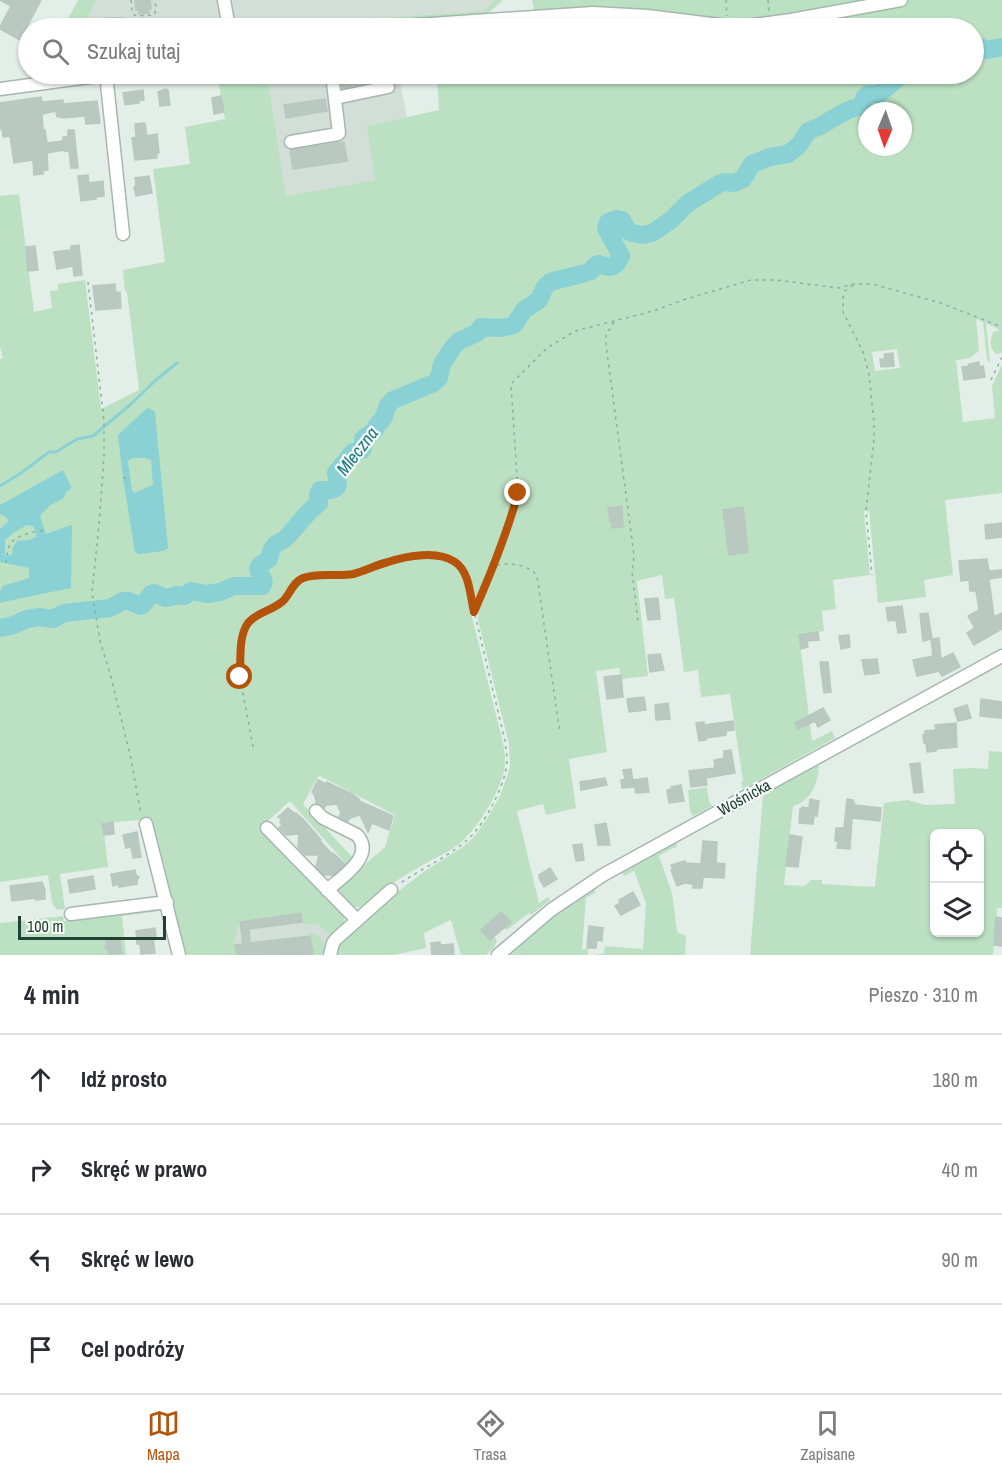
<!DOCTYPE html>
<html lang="pl">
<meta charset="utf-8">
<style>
:root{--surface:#fff;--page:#f7f7f7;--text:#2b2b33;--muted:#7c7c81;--line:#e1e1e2;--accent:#b45309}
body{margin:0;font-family:"Archivo Narrow",sans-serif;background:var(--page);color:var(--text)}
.controls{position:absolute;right:18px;bottom:18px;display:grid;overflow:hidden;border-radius:9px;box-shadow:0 2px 4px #0004}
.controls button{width:54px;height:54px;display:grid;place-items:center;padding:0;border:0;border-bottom:2px solid var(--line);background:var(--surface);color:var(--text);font:30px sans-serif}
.compass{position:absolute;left:858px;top:102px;width:54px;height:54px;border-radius:50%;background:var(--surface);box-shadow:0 2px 4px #0004;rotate:182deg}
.scale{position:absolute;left:18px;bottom:15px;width:148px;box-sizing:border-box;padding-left:6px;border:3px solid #224135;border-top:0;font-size:16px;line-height:21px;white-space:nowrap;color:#224135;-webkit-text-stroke:4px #f5faf7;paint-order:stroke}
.stop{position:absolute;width:18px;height:18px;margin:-14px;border:4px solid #b45309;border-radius:50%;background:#fff}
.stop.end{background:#b45309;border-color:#fff;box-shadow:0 2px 6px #0008}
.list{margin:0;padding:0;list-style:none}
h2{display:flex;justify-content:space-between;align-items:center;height:78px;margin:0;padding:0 24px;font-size:26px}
h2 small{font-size:20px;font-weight:400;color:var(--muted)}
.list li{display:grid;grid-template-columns:39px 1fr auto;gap:18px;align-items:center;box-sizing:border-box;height:90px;padding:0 24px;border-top:2px solid var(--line)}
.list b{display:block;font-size:22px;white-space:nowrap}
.list em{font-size:20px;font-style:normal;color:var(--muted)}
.icon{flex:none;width:33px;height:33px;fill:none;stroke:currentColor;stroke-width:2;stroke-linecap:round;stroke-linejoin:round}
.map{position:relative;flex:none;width:1002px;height:955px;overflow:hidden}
.search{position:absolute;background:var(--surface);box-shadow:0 2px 4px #0004;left:18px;right:18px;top:18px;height:66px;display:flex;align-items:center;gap:15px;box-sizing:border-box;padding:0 21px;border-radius:33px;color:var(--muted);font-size:22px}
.sheet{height:438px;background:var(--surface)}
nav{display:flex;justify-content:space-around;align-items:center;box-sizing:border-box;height:84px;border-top:2px solid var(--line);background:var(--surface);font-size:16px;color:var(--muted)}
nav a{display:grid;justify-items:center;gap:3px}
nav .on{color:var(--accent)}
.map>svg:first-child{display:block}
.built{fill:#d2ded7}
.green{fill:#bce0c2;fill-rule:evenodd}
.water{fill:#8ad1d5;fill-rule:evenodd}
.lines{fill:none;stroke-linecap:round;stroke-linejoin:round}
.stream{stroke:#8ad1d5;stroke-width:3}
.river{stroke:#8ad1d5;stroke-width:18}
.building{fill:#b9c9c1;stroke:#b6c8bf;stroke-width:1.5}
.minor-casing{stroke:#a6b7af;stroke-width:15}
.path{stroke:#83b39f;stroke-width:1.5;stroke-dasharray:3 4.5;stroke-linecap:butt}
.minor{stroke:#fff;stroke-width:12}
.route{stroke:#b45309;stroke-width:8}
.labels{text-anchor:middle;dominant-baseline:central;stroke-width:4.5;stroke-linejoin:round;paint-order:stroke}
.street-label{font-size:16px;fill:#224135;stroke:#f5faf7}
.water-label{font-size:18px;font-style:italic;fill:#197a80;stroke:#f5faf7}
</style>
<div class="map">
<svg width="1002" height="955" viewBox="0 0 1002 955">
<rect width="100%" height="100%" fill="#e4eee8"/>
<!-- built -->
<g class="built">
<path d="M97,0H494L485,11L360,19L305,28H82Z"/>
<path d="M267,74H340L341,81L370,74L399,78L407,118L368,126L376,180L286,196Z"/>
<path d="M301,913L303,924L318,925L333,937L325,946L324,955H237L235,945H234L239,922Z"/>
</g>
<!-- green -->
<g class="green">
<path d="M78,0H97L82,28H63Z"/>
<path d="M494,0H503L486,15L392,23L359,28H305L360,19L485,11Z"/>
<path d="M532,0H1002V353L996,354C989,348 990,340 993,332L1000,330L986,323L990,363L987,360L983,322L976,319L979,351L970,358L956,360L963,422L995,418L992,386L1002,364V493L945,500L953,575L924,580L926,597L878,603L869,511H864L870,575L833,580L836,609L822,611L824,631L799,635L812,741L832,731L835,738L743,789L741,783L743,781L730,694L701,697L698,670L684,672L674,598L665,599L662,575L637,581L648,676L621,679L619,668L596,671L607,752L569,759L576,808L546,815L543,804L517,811L539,903L548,897L550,900L531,915L529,913L507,930L504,928L511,922L501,912L481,930L490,940L494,937L497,940L494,948L486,955H461L451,920L424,933L426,948L394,955H338L336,947L379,906L425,871L464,846L474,837L488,817L500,796L510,767L509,744L478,620L479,609L471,613C479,646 487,678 495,711C499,729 506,746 505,765C503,787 477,830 460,843C451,851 439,856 428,862C416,869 404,876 393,883C379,891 365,916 347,904C342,900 338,895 334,891L385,847L395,815L320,776L318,777L303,804L353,858L348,866L290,801L260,828L325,898C335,903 349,913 343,925C341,930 336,934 333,937L318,925L303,924L301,913L239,922L234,945H235L237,955H184L146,844L140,820L103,823L108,867L60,874L65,909L57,910L52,903L48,875L0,882V359L3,358L0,347V196L19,194L34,312L52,308L50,291L58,290V284L85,280L101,409L139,390L127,292L125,291L123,270L165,262L153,169L190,164L185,127L225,119L217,74H267L286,196L375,180L367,126L439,110L437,78L449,76L450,74H974V28H452L535,13ZM867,111H903V147H867ZM897,349L900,368L875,371L872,352Z"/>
<path d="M989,751L1002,752V908H997L993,955H750L763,795L818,765L819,768L813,771L819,769C817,785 810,802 793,806L784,885L805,886L811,880H822V884L875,887L884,803L908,800L925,805L955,804L953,769L972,768L988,769ZM934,834H980V932H934Z"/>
<path d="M707,787L709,801L712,806L693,816L690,811L688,790Z"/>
<path d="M676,843L677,847L673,848L659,856L672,893L677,932L686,936L685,955H596L604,953L605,946L643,949L646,903L634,871L624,876L622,873Z"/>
<path d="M594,890L596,892L586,898L582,949H588V955H509C536,931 563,908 594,890Z"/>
<path d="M156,907L159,911L122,916L126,955H0V923L63,916L64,921Z"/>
<path d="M310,932C322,936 326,943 324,955H314Z"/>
</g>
<!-- water -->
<g class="water">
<path d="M149,408L155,412L168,548L164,551L139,554L135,552L123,478L118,436L119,434L146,409ZM133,458H145L151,460L153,485L134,493L132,490L128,462L129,460Z"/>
<path d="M63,470L72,488L66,492L64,498L49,506L40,516L46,534L71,525L72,526L71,588L17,599L0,603V591L3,586L29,578V568L0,562V529L9,521L5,516L0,514V505ZM27,525L33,526L36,533V537L29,540L17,541L13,547L12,555L5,556V540L13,533Z"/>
</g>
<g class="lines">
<!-- stream -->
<path class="stream" d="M0,486L21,473L49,452H56L77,439L93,436L131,404L157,379L177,363"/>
<!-- river -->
<g class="river">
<path d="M974,51L981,47L987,50L1002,47"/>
<path d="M0,628L11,626L27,619L39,617L53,619L64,613L110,608L123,601H129L140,606L143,605L151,594L154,593C169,598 160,600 177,595C187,597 183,597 191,591L207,594L220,592L234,586H262C267,580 259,575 258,569L260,565L269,559C270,555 271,549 274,546C277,542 282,542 286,538C297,527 306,512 319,503L318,494L320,490C326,490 338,492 338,482C337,479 336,476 336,473L353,452L362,450L363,448V439L375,430L377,425L383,419L388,405L393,400L434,383L439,378L442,364L454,346L459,341L477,333L481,327L500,328L514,325L524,310L539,300L545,287L550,282L585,273L591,271L594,267L598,264L609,267L613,266L617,263L621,256L606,228L608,222L617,219L622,220L628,231L632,233L643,235L652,233L671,220L688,203L719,184L724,182L734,183L743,179L752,164L770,157L788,154L799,145L808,131L818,127L848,110L858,107L863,103L864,98L868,94H879L903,74"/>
</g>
</g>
<!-- building -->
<g class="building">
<path d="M0,0H41L20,40L0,29V27L11,6Z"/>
<path d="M135,0H150L151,9H148L149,13L139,14V10H136Z"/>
<rect x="106" y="18" width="18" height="10"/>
<path d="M373,74L394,79H386L343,88L341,81Z"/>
<path d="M165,89L168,90L170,105L160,106L158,92Z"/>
<path d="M143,90L144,100L138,101L139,103L125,105L123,93Z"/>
<path d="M221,96L224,112L214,114L212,98Z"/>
<path d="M41,97L42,102L63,100V104L97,101L100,123L86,124L85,116L62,118V117H57L56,111L42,114L43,130H45L47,143L63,141V137H68V130H74L78,168H71L69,151H64V150L47,153L48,170L43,171V174L34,175L33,160L14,163L10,136L3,137L2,129H0V103Z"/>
<path d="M325,99L327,111L286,118L284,105Z"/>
<path d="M145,123L147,136L157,134L159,153L156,154L157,158L135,160L132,138L136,137L135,124Z"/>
<path d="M344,142L347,161L293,169L290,150Z"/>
<path d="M88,175L89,183L103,181L104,196L95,197L96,199L81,201L78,176Z"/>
<path d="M149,176L152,193L136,196L134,187L136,186L135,178Z"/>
<path d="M79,245L82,275L74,276L73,266L57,269L54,252L71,250V246Z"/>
<path d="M35,246L38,270L28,271L26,247Z"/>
<path d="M115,284L116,293L120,292L121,308L96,310L93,286Z"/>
<path d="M893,353L894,366L881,367L880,359H885L884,354Z"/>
<path d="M979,362V367L983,366L985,377L964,380L962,367L969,366V364Z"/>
<path d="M622,506L623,527L612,528V521H610L608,508Z"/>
<path d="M743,507L748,552L729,555L723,510Z"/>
<path d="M1002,523V537L986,539L985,525Z"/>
<path d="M987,559L989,571L1002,570V577L989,579L994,617L1002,613V629L974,645L967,633L975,628L968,616L979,610L976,591H970L969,580L961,581L959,561Z"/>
<path d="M658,598L660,619L648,620L645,599Z"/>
<path d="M902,606L906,632L898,633L896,620L888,621L886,608Z"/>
<path d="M928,613L932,639L939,638L941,659L953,653L960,667L942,676L939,671L917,676L913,660L933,656L931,639L923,641L920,614Z"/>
<path d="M818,632L819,640L807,641L808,647L801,649L799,635Z"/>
<path d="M849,635L850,647L841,649L839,636Z"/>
<path d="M660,654L664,670L650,672L648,655Z"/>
<path d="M877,659L879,673L865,675L862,660Z"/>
<path d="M820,662H828L831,692L824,693Z"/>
<path d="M621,675L623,697L607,699L604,677Z"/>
<path d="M644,697L646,710L629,712L627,699Z"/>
<path d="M981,699L1002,702V718L980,716Z"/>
<path d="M668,703L670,719L656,720L655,705Z"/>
<path d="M967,705L971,718L958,721L954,709Z"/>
<path d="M823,708L830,720L818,727L815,721L798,729L795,723Z"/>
<path d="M733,721L734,730L726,731V735L706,738V740L699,741L696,723L704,722V725Z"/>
<path d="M956,723L957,747L936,749V751L927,752L926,743H924L923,735H925V731L936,730L935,725Z"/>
<path d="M731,750L735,773L706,778L707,785L691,787L689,771L715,768L714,760L724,758V751Z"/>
<path d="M920,763L923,792L914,793L910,764Z"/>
<path d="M631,769L634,787L622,788L621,780L625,779L623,770Z"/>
<path d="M605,778L607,785L581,790L580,782Z"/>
<path d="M647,778L649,792L636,793L633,780Z"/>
<path d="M318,780L326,784L327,782L335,786L352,794L359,799V801L393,816L389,830L372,823L368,832L360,815L350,818L348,821L339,817L341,813L337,804L326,805L324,808L319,803H316V801L314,794L312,792Z"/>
<path d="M681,785L684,801L669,803L667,790L672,789L671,787Z"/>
<path d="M810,799L819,801L817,816H814L813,824L799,823L800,809H801L802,807L809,808Z"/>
<path d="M847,799L853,800L855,805L881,808L880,821L852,818L850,849L837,848L838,841H835L836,828H844Z"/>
<path d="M288,808L295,814L296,813L303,819L321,840L320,841L332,854L333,853L345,864L333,875H324L316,867L319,855H305L298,848L299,834L286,835L279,828L282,825L280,822L282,820L278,817Z"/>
<path d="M113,822L114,834L104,835L102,824Z"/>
<path d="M606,823L610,845H598L595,825Z"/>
<path d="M137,832L141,857L133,858L131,847L126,848L123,835Z"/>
<path d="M790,835L802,837L798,867L786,866Z"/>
<path d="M703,841L717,842L716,863L725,864L724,878L703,877L702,888H693V884L684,883L677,886L671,870H673L671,865L685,861L686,863L701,864Z"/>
<path d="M582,844L584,860L576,861L573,845Z"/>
<path d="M550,868L557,879L544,887L539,878V875Z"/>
<path d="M135,870L136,875L139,877L137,880V884L119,887V884L113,886L111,874Z"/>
<path d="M93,876L95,889L70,893L68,880Z"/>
<path d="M42,882L45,890V899L35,900V898L12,901L10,886Z"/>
<path d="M633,892L640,905L621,915L615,906L620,903L619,900Z"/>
<path d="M501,912L511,922L490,940L481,930Z"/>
<path d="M301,913L302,922L249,929L250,943L310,936L313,954L237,955L235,945L243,944L240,922Z"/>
<path d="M996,917L1002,918V946L994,945Z"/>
<path d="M589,926L603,928L602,941L597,940L596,948H587Z"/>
<path d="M155,928L156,936L153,937L155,953L141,954L140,944H137L136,931Z"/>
<path d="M119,938L122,953L109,955L108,950L105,948L107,945L106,940Z"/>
<path d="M440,942V945L453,944L454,955H432L431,943Z"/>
</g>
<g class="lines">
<defs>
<g id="minor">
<path d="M224,0L229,28"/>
<path d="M391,28L416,25L593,13L647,16L728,26L753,25L791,20L901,0"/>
<path d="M106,74L123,234"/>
<path d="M0,89L112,74"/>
<path d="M335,98L388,87"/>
<path d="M291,142L338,134L339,133L332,74"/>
<path d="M316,811L323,818L357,835C376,856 341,878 327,890"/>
<path d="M146,824L179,955"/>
<path d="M267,828L357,920"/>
<path d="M71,914L167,902"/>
<path d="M330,955L333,943L336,939L391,890"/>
<path d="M498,955L551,910L603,875L1002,656"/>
</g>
</defs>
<!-- minor casing -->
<use href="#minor" class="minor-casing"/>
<!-- path -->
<g class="path">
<path d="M131,0L132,13L136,16L154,15L156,10L155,0"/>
<path d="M726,0L727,16"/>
<path d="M768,0L769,13"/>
<path d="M123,78L150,74"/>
<path d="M88,282L104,421V457L99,525L92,593L100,641L111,677L131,759L140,809L142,815"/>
<path d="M853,285L845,291L843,298V312L863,352L869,374L874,423V439L866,511L872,575"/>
<path d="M614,322L606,335V345L634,555L632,572L638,622"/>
<path d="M991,380L1002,357"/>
<path d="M123,478H130"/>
<path d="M6,563C7,557 7,548 11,543C18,534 35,532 45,530"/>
<path d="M494,566L514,511L518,493L511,384L547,348L575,331L653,311L686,299L751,280H776L839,288L854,284H872L941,303L1002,327"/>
<path d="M474,611L494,566C508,562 529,564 537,576L560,733"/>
<path d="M253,747L240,677L243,634L247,625L253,618L282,601L296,582L302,578L316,575L353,574L399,559L432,555L453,561L461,567L466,577L505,741C506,750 508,759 506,769C502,791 483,827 466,841C446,858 421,869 399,884"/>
</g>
<!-- minor -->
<use href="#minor" class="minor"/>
</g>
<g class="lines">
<!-- route -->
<path class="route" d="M240,677C241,661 238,637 248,623C257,612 272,611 283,601C290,594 293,582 303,578C319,572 337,577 353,574C365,571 376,565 388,562C407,556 437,550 455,562C470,572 470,596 474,612C491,573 507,534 518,493"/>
</g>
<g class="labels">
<!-- street labels -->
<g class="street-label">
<text transform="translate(744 797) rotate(-29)">Wośnicka</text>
</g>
<!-- water labels -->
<g class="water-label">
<text transform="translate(357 451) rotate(-52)">Mleczna</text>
</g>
</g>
</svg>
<div class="controls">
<button><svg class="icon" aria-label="locate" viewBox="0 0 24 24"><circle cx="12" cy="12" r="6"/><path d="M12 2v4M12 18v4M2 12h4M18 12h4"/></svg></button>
<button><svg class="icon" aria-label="layers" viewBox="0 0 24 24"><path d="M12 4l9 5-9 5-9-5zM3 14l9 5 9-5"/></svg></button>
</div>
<svg class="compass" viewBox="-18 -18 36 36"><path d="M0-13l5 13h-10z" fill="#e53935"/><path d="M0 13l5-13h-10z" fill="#7c7c81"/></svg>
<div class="scale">100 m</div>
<div class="stop" style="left:240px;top:677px"></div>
<div class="stop end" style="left:518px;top:493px"></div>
<div class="search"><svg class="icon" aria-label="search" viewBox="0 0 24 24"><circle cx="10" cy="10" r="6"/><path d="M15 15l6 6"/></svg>Szukaj tutaj</div>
</div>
<section class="sheet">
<h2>4 min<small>Pieszo · 310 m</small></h2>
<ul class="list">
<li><svg class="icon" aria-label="ahead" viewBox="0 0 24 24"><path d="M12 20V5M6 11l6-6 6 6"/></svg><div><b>Idź prosto</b></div><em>180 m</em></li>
<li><svg class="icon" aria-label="right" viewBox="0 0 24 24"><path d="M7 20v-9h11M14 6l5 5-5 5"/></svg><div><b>Skręć w prawo</b></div><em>40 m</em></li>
<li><svg class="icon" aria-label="left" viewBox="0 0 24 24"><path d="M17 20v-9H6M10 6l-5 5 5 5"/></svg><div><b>Skręć w lewo</b></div><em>90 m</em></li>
<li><svg class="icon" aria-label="arrive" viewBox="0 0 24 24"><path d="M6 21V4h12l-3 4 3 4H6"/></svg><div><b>Cel podróży</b></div></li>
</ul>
</section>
<nav>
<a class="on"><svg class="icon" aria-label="map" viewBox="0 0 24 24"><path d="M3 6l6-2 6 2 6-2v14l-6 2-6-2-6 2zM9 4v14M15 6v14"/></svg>Mapa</a>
<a><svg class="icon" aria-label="directions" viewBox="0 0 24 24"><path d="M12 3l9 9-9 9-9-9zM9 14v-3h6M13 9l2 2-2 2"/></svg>Trasa</a>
<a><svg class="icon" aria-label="saved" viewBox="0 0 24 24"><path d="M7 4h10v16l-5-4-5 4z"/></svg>Zapisane</a>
</nav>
